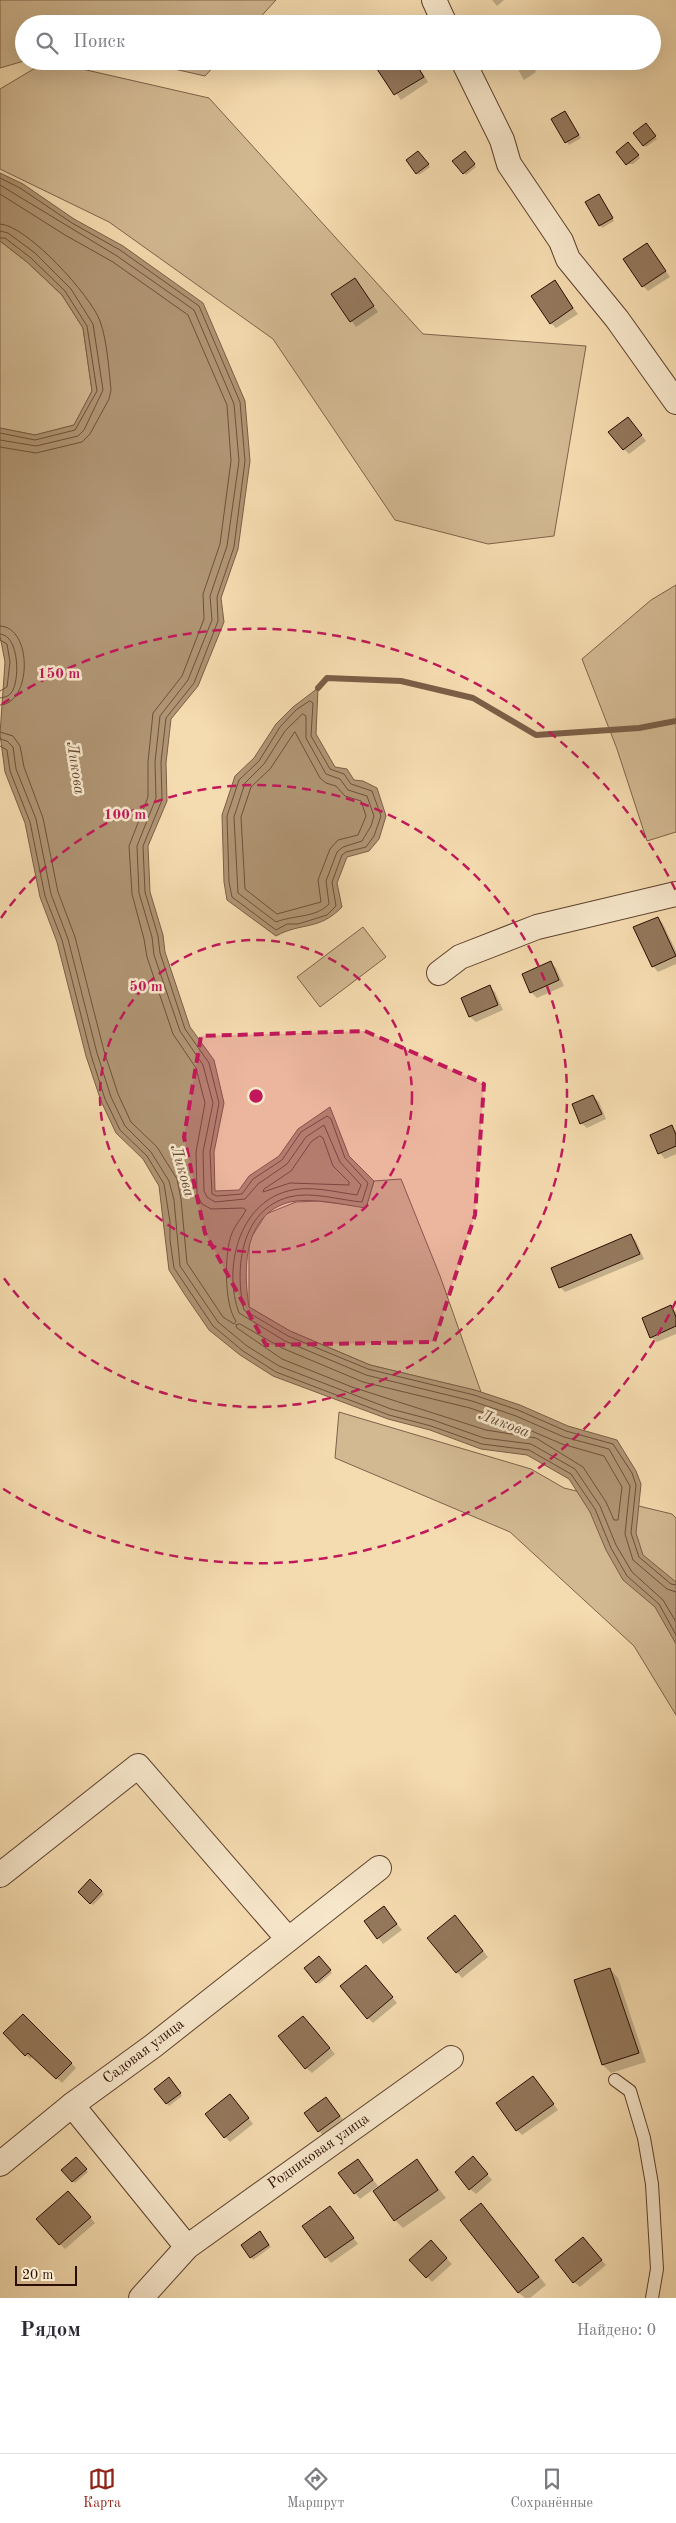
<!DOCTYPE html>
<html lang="ru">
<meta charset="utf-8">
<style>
:root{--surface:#fff;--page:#f2f2f3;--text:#2b2b33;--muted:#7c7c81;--line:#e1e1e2;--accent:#8f2418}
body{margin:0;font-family:"Old Standard TT",serif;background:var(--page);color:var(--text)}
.scale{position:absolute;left:15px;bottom:12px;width:62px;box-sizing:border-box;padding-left:5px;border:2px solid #2a0c01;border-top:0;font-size:14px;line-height:18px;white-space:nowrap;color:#2a0c01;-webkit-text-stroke:4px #f8e8cc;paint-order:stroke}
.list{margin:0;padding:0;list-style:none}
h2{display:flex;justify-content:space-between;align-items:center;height:65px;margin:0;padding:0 20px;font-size:21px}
h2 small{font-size:16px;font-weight:400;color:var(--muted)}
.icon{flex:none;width:28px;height:28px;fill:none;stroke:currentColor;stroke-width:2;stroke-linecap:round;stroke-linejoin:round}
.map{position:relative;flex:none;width:676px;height:2298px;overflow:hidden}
.search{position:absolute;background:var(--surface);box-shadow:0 5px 20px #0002;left:15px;right:15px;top:15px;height:55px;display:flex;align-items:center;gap:12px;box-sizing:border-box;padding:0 18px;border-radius:28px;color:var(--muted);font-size:19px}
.sheet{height:155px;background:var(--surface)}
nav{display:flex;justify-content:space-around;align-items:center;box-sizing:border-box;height:70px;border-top:1px solid var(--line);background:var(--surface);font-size:14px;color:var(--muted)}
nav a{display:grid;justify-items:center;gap:2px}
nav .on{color:var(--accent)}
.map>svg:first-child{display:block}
.green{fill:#d2b992;stroke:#7e624a}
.water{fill:#b09574;stroke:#7a5e46}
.shadow{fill:#0003}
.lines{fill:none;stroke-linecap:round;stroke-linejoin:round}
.shore{stroke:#6d503a;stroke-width:1}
.stream{stroke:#7a5e46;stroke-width:6}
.building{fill:#94785c;stroke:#2a0c01}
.lane-casing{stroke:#5d402d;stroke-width:14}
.street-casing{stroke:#5d402d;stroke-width:26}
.lane{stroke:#f8e8cc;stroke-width:12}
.street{stroke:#f8e8cc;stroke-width:24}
.marked{fill:#c2185b;fill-opacity:0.2;stroke:#c2185b;stroke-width:4;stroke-dasharray:10 6;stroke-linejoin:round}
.ring{fill:none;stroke:#c2185b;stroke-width:2.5;stroke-dasharray:9 6}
.labels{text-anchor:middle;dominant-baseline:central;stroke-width:5;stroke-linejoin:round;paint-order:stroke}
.street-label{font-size:15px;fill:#2a0c01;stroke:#f8e8cc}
.water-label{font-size:16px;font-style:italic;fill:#664a35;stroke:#f8e8cc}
.centre{fill:#c2185b;stroke:#f8e8cc;stroke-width:2.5}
.ring-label{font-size:15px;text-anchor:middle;font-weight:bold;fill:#c2185b;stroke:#f8e8cc;stroke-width:5;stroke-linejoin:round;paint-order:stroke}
</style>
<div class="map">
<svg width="676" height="2298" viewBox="0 0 676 2298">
<rect width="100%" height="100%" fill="#f5dcb0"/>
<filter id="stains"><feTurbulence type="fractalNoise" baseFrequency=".004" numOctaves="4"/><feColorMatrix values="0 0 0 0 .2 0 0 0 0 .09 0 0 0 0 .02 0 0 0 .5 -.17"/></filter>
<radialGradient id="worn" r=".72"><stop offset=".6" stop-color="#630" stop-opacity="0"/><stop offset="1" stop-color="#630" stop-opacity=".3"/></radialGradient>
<!-- green -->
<g class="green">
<path d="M0,0H276L254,24H24V61L0,68Z"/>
<path d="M47,61L209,98L423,334L586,346L554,536L488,544L395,520L273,339L109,222L0,169V89Z"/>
<path d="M139,61H219L205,76Z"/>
<path d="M0,241L27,262L62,295L83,328L92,391L74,425L35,435L0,428Z"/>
<path d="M676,585V832L647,841L617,749L582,659L651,600Z"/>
<path d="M363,927L386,957L320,1007L297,977Z"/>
<path d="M401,1179L440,1276L481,1392L370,1365L290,1331L249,1307V1241L266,1214L296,1202L318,1201L366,1207L374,1181Z"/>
<path d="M339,1412L531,1469L564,1488L672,1514L676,1518V1715L634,1646L510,1532L335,1458Z"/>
</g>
<!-- water -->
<g class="water">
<path d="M0,173L23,184L74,219L123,246L203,303L245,401L250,461L238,549L221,598L224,622L198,686L171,719L166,763L167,801L148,846L150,892L163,935L165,952L190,1027L214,1060L224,1103L214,1152L215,1191L239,1190L249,1176L279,1156L298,1129L330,1107L349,1156L374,1181L366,1208C345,1205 311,1197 290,1202C243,1214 243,1269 249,1307L290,1331L370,1365L475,1390L520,1405L568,1426L617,1440L636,1471L641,1484L636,1533L643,1555L676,1582V1644L655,1607L623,1580L606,1550L590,1512L569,1479L527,1455L481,1449L430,1430L388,1419L273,1376L240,1355L209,1330L185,1295L169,1270L159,1186L143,1159L116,1133L101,1101L86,1056L57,942L40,897L25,823L5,772L0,734L5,662L0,636V428L35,435L74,425L92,391L83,328L62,295L27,262L0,241Z"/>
<path d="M318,688L316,734L335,767L347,769L354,780L363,781L377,788L386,816L379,839L369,851L347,857L337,883L342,907C319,931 301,922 276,936L227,900L224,882L222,815L235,776L254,758L276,724L293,707Z"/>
</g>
<!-- shadow -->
<g class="shadow">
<path d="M492,0H504L497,6Z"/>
<path d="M392,61H415L428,82L401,100L379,69Z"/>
<path d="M513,61H530L536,72L524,80Z"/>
<path d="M565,113L581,138L569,145L553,120Z"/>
<path d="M648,127L657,139L646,147L644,145Z"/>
<path d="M630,146L640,158L633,164H627Z"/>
<path d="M421,155L430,167L419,175L417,173Z"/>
<path d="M467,155L476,167L466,175L464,173Z"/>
<path d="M601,198L614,221L602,228L587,203Z"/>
<path d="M647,245L670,277L648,291L643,286Z"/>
<path d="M355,280L378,312L356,327L333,295Z"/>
<path d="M554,282L578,314L556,328L551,323Z"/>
<path d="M633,424L646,441L629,454L624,449Z"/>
<path d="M658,918L663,924L676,951V964L658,972L653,966Z"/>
<path d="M551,963L556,968L564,986L537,998L531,992Z"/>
<path d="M490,987L495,992L503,1010L476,1022L470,1017L462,999Z"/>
<path d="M593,1096L599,1102L606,1119L587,1128L581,1123Z"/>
<path d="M671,1127L676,1131V1154L665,1159L660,1153Z"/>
<path d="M631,1235L636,1241L644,1259L565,1292L560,1287Z"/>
<path d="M671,1307L676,1312V1334L657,1342L651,1337Z"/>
<path d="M90,1881L104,1894L93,1905L79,1892Z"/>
<path d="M384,1908L402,1930L383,1944L366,1922Z"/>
<path d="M460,1922L488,1957L462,1978L429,1938Z"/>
<path d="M319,1958L332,1973L319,1984L305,1969Z"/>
<path d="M610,1969L618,1978L646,2062L611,2073L603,2065Z"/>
<path d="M371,1972L397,2003L373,2023L368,2018Z"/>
<path d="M23,2015L76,2068L62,2083L33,2056L30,2059L5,2033Z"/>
<path d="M309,2023L335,2054L312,2073L306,2068Z"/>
<path d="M533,2078L558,2110L522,2135L517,2130Z"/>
<path d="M171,2081L182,2096L169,2106L156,2089Z"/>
<path d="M326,2099L345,2122L324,2137L306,2113Z"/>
<path d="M235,2101L253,2124L230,2142L225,2137Z"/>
<path d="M76,2158L88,2172L75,2183L63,2170Z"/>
<path d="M417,2161L446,2198L403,2228L395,2220Z"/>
<path d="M478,2163L492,2180L476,2194L470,2189Z"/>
<path d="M363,2166L378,2186L360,2199L340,2174Z"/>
<path d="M73,2198L95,2223L65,2249L60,2244Z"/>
<path d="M481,2205L546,2285L530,2298H525L519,2293L462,2220Z"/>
<path d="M330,2208L358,2244L331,2263L304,2227Z"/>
<path d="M262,2235L271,2247L253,2260L243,2245Z"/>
<path d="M583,2238L606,2265L580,2287L574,2282Z"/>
<path d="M431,2242L452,2264L432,2282L411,2260Z"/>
</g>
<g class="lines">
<!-- shore -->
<g class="shore">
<path d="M0,178L20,188L72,223L120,250L199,306L240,402L245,461L234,547L217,597L218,621L194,683L166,718L161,762L162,800L143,846L145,892L158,936L160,953L185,1029L209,1063L219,1103L210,1152L212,1194L217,1196L242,1194L253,1179L282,1160L301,1132L327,1116L331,1119L345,1158L368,1183L362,1202C339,1200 311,1191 289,1197C241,1210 234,1268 244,1310L288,1336L368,1369L474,1395L518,1410L566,1431L613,1444L632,1473L636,1485L631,1533L639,1557L671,1584L676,1585"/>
<path d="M0,185L117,256L194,310L234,404L239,461L227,546L210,596L212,620L188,680L160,716L155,762L156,798L137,846L139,893L152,937L154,955L180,1031L203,1065L213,1103L203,1152L204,1191L207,1197L215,1202L245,1199L258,1184L287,1164L306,1137L324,1125L340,1162L361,1185L357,1195C335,1192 309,1185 288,1191C238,1204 223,1269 239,1313L285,1341L366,1375L472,1401L516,1416L564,1437L609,1449L630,1486L625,1534L633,1560L667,1589L676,1592"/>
<path d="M0,194L65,235L113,262L188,315L227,405L231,461L220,544L203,594L204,619L182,676L153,713L148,762V797L129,846L132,894L144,939L147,957L173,1034L196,1068L205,1103L196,1152L197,1195L202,1204L211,1209L243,1208L246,1210C242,1218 235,1225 232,1233C224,1252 224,1305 236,1321L234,1324L223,1317L187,1263L181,1199L177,1179L157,1147L131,1122L118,1094L104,1051L75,937L58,892L43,818L24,767L20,746L13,736L0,732"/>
<path d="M0,224C27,225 91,296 100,321C107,340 109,370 111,390L109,399L90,434L82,442L36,453L0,447"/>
<path d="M0,231L8,233L35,253L71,289L93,324L103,390L84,430L78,436L36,446L0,440"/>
<path d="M0,238H5L31,258L65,291L87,326L97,391L75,430L35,440L0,433"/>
<path d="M0,626C33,627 32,704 0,705"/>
<path d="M0,634C20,635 20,683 11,693C8,697 4,697 0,698"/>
<path d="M0,640L7,644L10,662L7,687L0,691"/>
<path d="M310,701L313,703L311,736L330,769L344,774L351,784L372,791L381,816L374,836L366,847L346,852L342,855L332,882L336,906L327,915L298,924H287L276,930L232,897L229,882L227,816L239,780L259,761L280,727L296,710Z"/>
<path d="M303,714L306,716V738L326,774L340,779L348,790L367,796L374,816L371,826L362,841L343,847L337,852L326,881L329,904C316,918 293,915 276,922L238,893L234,817L245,783L264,764L285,731Z"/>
<path d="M295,732L320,778L326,783L336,786L345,796L361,801L366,816L358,835L338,840L330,849L318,880L321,902L277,914L245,889L241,817L251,787L270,769Z"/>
<path d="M0,739L7,741L13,747L16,769L36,819L51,894L68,939L97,1053L111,1097L125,1126L151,1152L169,1181L174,1200L180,1266L218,1322L247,1346L279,1366L391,1409L433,1420L484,1438L531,1444L575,1469L600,1506L616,1545L632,1572L663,1600L676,1622"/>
<path d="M0,746L7,750L10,771L30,822L45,896L62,940L91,1055L105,1099L120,1130L147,1156L164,1184L170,1222V1240L174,1268L213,1326L243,1351L276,1372L389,1415L431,1426L482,1444L529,1450L571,1474L595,1509L611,1548L627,1576L659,1604L676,1635"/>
<path d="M320,1136L323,1138L333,1166L349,1182V1185L290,1183L263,1192L264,1189L291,1171L311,1142Z"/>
<path d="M240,1324L282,1348L363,1382L470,1408L513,1423L562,1444L604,1456L622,1487L618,1520H614L606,1502L583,1467L536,1438L486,1430L352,1387L282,1359L237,1328L236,1325Z"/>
</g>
<!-- stream -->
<path class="stream" d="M318,688L327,678L401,681L473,698L536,735L639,728L676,721"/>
</g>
<!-- building -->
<g class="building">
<path d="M389,61H414L424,77L394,95L377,69Z"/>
<path d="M565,111L579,135L565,143L551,119Z"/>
<path d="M646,123L656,136L643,146L633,133Z"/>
<path d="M628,142L639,155L626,165L616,152Z"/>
<path d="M418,151L429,164L416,174L406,160Z"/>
<path d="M465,151L475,164L463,174L452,161Z"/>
<path d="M599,194L613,218L599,226L585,202Z"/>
<path d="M647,243L666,271L642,287L623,259Z"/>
<path d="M355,278L374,306L350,322L331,294Z"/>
<path d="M555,280L573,308L550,324L531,296Z"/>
<path d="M628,417L642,435L623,450L608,432Z"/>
<path d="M658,917L676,956L652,967L633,927Z"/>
<path d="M551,961L559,980L530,993L522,974Z"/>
<path d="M490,985L498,1005L469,1017L461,998Z"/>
<path d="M593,1095L602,1114L580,1124L572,1104Z"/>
<path d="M672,1125L676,1135V1146L658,1154L650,1135Z"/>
<path d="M631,1234L640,1254L559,1288L551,1268Z"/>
<path d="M671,1305L676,1317V1326L650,1338L642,1318Z"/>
<path d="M90,1879L102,1891L90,1904L78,1892Z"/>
<path d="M384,1906L397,1924L377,1939L364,1921Z"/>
<path d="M455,1915L483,1951L456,1973L427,1938Z"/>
<path d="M319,1956L331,1970L316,1983L304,1968Z"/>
<path d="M366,1965L393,1997L367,2019L340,1986Z"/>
<path d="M610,1968L639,2053L602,2065L574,1980Z"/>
<path d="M23,2014L72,2063L56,2079L28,2053L25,2056L3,2033Z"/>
<path d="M303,2016L330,2048L305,2069L278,2036Z"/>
<path d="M533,2076L554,2104L516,2131L496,2103Z"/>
<path d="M169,2077L181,2093L166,2104L154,2089Z"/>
<path d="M230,2094L249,2118L224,2138L205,2114Z"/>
<path d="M326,2097L340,2116L318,2132L304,2113Z"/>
<path d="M473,2156L488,2174L469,2190L455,2172Z"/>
<path d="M76,2157L87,2169L72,2182L61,2170Z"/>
<path d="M358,2159L373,2180L354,2194L338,2173Z"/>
<path d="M417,2159L438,2190L394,2221L373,2191Z"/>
<path d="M68,2191L91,2217L59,2245L36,2219Z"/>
<path d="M481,2203L539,2277L518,2293L460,2220Z"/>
<path d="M330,2206L354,2238L325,2258L302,2226Z"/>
<path d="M260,2231L269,2245L250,2258L241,2245Z"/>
<path d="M583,2237L602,2260L573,2283L555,2260Z"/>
<path d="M431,2240L447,2258L426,2278L409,2260Z"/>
</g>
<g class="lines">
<defs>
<path id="lane" d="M615,2080L630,2091L644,2138L652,2184L657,2269L652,2298"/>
<g id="street">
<path d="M434,0L445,24"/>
<path d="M463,61L502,140L509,164L561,241L568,259L617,319L676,402"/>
<path d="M439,973L460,957L537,927L676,894"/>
<path d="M0,1875L138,1766L288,1939"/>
<path d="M72,2105L187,2247"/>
<path d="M0,2164L72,2105L153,2046L379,1868"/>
<path d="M141,2298L187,2247L451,2058"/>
</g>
</defs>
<!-- lane casing -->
<use href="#lane" class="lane-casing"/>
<!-- street casing -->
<use href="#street" class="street-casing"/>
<!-- lane -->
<use href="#lane" class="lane"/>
<!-- street -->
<use href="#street" class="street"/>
</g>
<!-- marked area -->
<path class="marked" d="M365,1031L484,1084L475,1215L434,1342L266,1345L205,1233L184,1137L201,1036Z"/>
<!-- distance rings -->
<g class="ring">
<circle cx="256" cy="1096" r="156"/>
<path d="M1 918A311 311 0 1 1 1 1274"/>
<path d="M676 1301A467 467 0 0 1 2 1488M2 704A467 467 0 0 1 676 891"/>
</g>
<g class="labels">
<!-- street labels -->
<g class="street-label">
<text transform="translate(144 2052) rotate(-37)">Садовая улица</text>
<text transform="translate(319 2152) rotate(-35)">Родниковая улица</text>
</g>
<!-- water labels -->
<g class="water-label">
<text transform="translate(75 768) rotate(81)">Ликова</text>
<text transform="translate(182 1171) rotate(74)">Ликова</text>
<text transform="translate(504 1424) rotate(21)">Ликова</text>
</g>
</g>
<circle cx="256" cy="1096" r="8" class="centre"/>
<g class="ring-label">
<text x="59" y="678">150 m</text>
<text x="125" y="819">100 m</text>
<text x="146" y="991">50 m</text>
</g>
<rect width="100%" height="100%" filter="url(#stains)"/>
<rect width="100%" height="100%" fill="url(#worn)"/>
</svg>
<div class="scale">20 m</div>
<div class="search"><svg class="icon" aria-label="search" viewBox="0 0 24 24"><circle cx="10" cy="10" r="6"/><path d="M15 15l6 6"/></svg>Поиск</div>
</div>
<section class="sheet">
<h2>Рядом<small>Найдено: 0</small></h2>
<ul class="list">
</ul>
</section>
<nav>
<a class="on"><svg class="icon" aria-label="map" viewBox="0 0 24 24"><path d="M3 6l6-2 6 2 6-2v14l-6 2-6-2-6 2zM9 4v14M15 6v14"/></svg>Карта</a>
<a><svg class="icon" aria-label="directions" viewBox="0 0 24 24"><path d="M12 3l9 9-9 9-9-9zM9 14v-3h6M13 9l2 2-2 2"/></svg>Маршрут</a>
<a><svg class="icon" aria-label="saved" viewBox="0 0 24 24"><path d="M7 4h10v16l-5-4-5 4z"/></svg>Сохранённые</a>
</nav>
